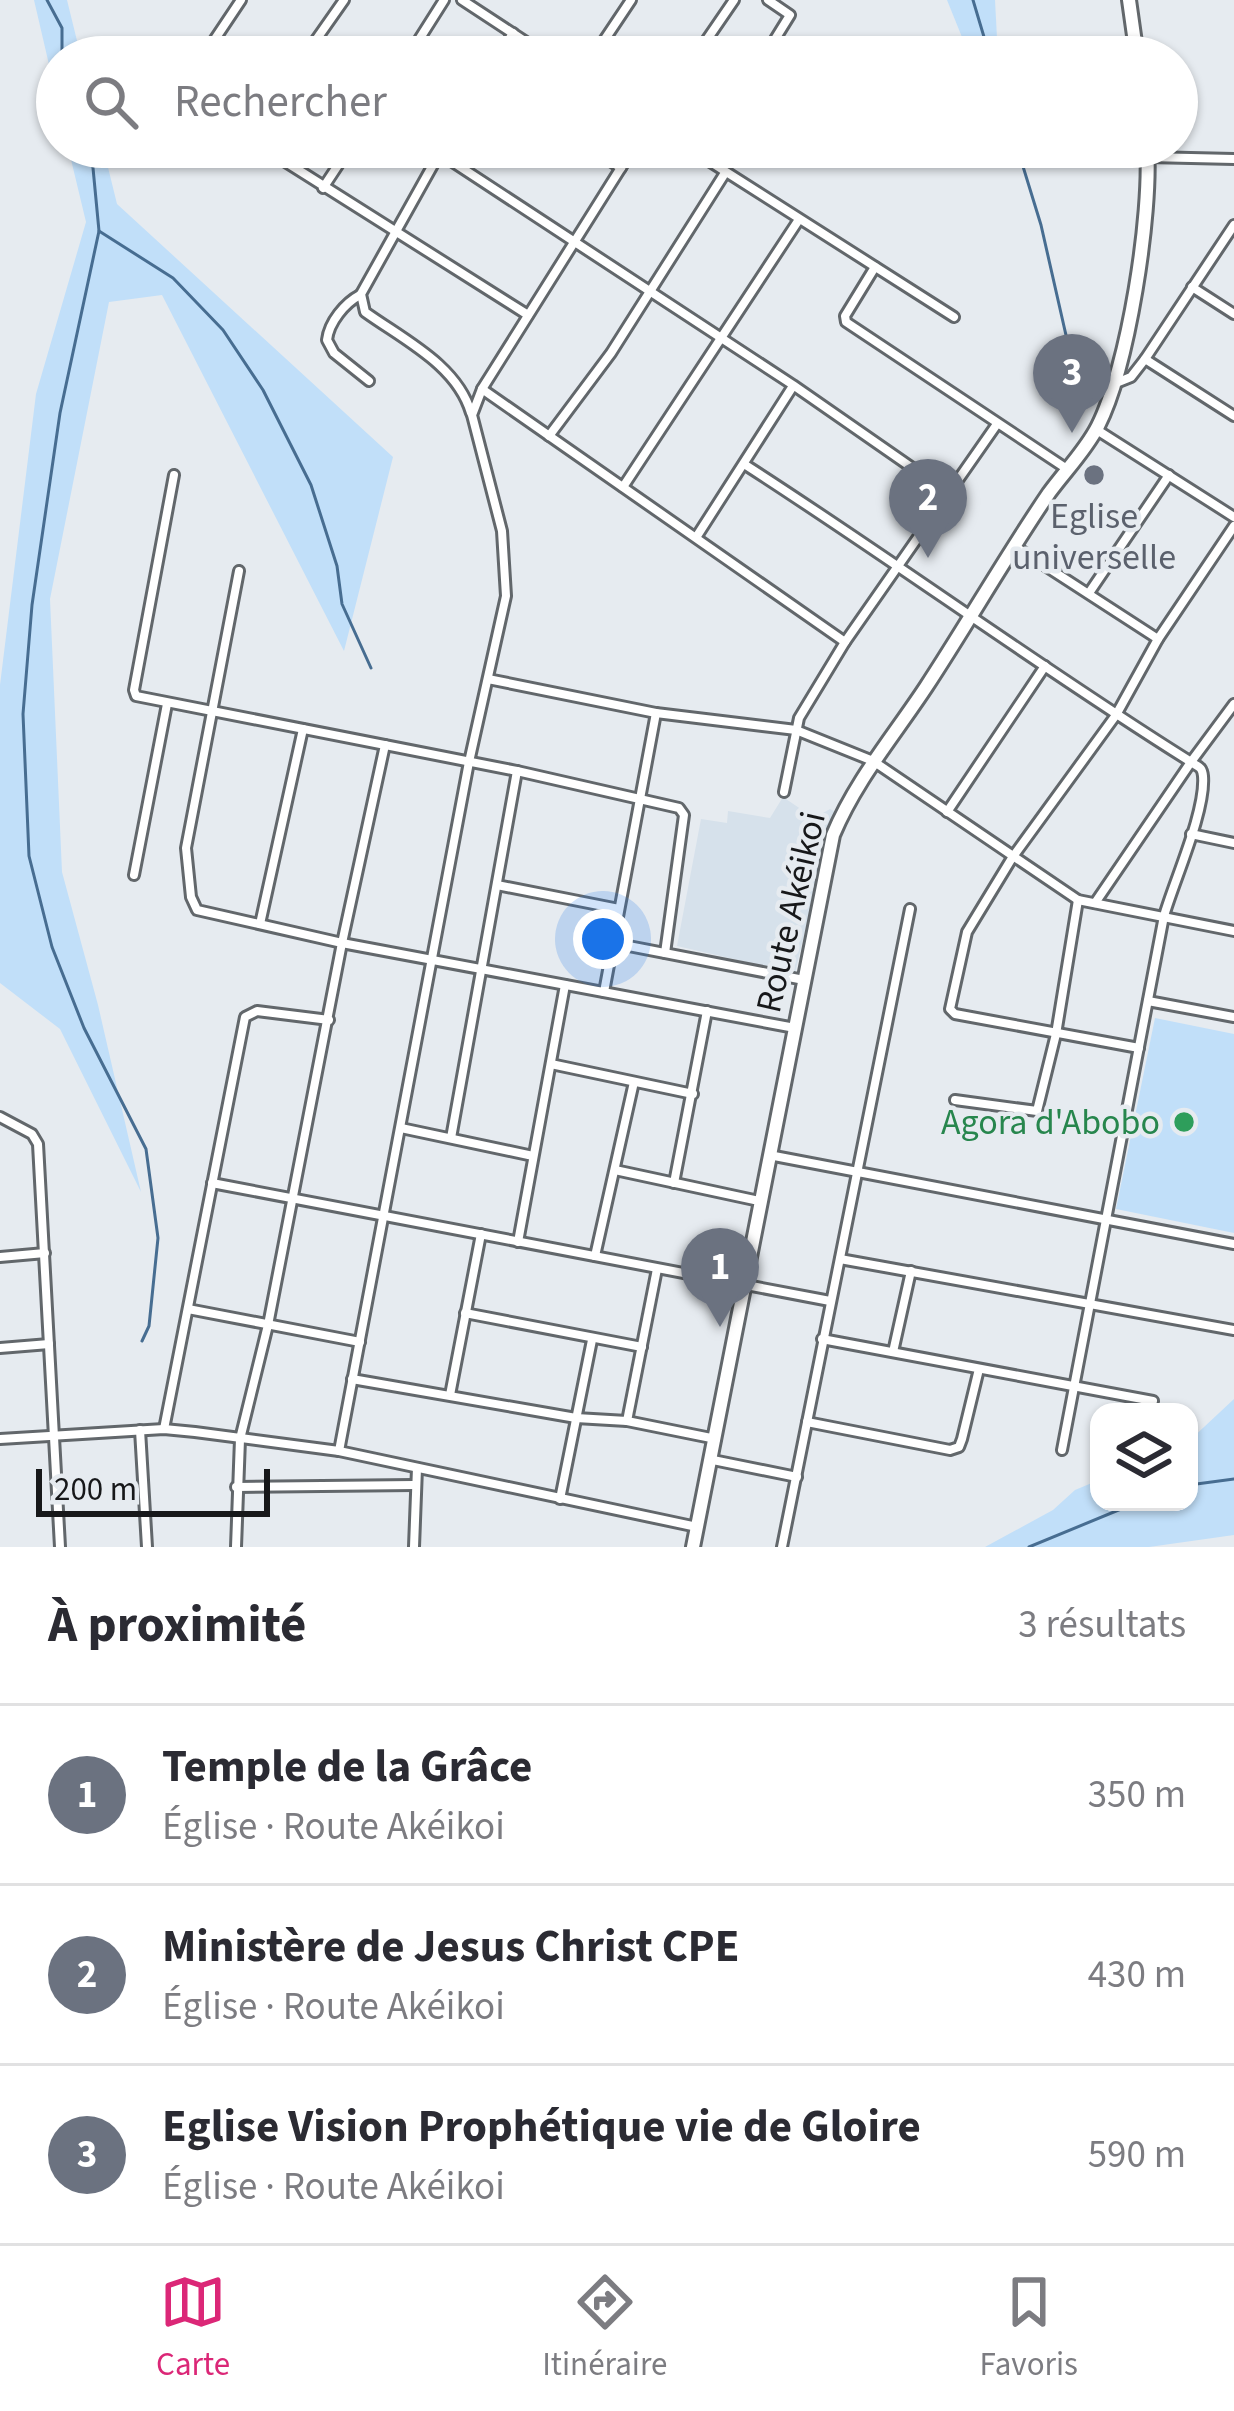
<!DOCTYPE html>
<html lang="fr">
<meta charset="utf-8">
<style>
:root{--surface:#fff;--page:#f7f7f7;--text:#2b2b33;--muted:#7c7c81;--line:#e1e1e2;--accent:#db2777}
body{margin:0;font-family:"Source Sans 3",sans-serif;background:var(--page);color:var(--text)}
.controls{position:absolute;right:36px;bottom:36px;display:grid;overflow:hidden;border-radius:24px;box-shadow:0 3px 9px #0004}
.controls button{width:108px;height:108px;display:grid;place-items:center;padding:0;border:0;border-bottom:3px solid var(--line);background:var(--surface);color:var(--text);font:60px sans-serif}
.scale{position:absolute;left:36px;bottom:30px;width:234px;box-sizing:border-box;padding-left:12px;border:6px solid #17181a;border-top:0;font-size:33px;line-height:42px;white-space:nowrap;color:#17181a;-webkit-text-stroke:9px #e6ebf0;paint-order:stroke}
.you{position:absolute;left:603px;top:939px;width:42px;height:42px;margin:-30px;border:9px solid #fff;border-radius:50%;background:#1a73e8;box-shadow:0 0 0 18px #1a73e833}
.badge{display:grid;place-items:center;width:78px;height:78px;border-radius:50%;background:var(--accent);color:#fff;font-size:39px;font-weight:700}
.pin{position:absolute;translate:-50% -99px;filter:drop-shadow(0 3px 6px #0008)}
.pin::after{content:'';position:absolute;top:63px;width:42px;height:36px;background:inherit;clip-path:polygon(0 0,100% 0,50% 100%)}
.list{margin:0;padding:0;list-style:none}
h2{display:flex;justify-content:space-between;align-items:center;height:156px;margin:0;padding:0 48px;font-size:51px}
h2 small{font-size:39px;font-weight:400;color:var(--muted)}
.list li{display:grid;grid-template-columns:78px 1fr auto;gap:36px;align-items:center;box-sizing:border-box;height:180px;padding:0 48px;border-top:3px solid var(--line)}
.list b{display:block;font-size:45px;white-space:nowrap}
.list p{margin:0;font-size:39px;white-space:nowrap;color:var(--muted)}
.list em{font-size:39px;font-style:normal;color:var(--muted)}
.icon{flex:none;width:66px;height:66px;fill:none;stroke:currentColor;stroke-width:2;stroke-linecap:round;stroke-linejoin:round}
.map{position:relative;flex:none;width:1234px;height:1547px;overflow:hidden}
.search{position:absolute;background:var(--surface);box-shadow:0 3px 9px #0004;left:36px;right:36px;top:36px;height:132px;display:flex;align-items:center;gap:30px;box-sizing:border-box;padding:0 42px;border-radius:66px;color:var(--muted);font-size:45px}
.sheet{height:696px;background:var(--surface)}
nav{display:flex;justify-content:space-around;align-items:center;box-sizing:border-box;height:168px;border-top:3px solid var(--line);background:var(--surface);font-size:33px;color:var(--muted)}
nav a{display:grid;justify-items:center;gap:6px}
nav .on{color:var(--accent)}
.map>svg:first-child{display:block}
.built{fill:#d6e1eb}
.green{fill:#c1dff9}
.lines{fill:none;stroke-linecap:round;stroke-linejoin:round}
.stream{stroke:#476d91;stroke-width:3}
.street-casing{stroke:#62676b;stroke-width:14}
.secondary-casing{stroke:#62676b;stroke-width:18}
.street{stroke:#fff;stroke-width:8}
.secondary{stroke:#fff;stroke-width:12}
.worship-dot{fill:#6b7280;stroke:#e6ebf0;stroke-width:4.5}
.leisure-dot{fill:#2e9e5b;stroke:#e6ebf0;stroke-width:4.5}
.labels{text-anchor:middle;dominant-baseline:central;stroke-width:9;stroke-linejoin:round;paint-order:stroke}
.worship-label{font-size:36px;fill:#5b616d;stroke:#e6ebf0}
.street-label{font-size:36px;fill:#17181a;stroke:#e6ebf0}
.leisure-label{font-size:36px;fill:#27864d;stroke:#e6ebf0;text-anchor:end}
</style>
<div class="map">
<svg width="1234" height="1547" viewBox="0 0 1234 1547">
<rect width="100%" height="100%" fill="#e6ebf0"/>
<!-- built -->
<path class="built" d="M783,797L814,818L830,809L840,814L829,830L795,973L677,946L701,819L727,823L728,811L770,818Z"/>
<!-- green -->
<g class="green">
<path d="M34,0H67L81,57H57V99Z"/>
<path d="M947,0H995L998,57H970Z"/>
<path d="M68,147H103L117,204L393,457L344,651L162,295L109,302L50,599L62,872L98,1005L141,1192L60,1029L0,983V685L36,394L86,222Z"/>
<path d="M1155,1018L1234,1034V1233L1116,1209Z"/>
<path d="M1234,1399V1535L1149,1547H985L1053,1510L1075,1490L1099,1480V1502H1189V1441Z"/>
</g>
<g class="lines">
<!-- stream -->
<g class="stream">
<path d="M47,0L62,28V57"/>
<path d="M973,0L990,57"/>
<path d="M91,147L99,231L60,413L32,605L23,714L29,856L52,947L84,1028L146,1149L158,1238L149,1326L142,1341"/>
<path d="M1017,147L1041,225L1068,344"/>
<path d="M99,231L173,278L223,330L263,390L311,485L337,566L342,604L371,668"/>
<path d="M1189,1485L1234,1479"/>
<path d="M1029,1547L1138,1502"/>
</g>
<defs>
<g id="street">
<path d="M462,0L549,57"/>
<path d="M203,57L241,0"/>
<path d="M304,57L344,0"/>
<path d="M408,57L444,0"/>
<path d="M498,57L513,33"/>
<path d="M593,57L631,0"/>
<path d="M695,57L734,0"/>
<path d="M764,57L790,15L768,0"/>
<path d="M262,147L528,315"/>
<path d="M443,147L361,294L365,312C404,340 457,365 471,413"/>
<path d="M589,147L621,168"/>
<path d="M687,147L954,317"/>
<path d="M439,153L793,385L947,492"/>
<path d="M1148,157L1234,159"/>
<path d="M703,158L710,147"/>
<path d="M323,188L350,147"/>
<path d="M875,267L845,316L846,322L1067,469"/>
<path d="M1192,287L1234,314"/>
<path d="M360,295C345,303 329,322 327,340L334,353L369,381"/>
<path d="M1145,359L1234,225"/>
<path d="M1116,383L1131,377L1145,359L1234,416"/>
<path d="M482,389L845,642L997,424"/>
<path d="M1097,430L1234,517"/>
<path d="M549,436L611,353L725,173"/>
<path d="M744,464C895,561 1039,667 1191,762L1234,704"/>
<path d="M174,475L134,690L136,696L517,771L679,808L684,815L665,953"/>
<path d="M623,487L798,221"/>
<path d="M697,536L793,386"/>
<path d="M1016,547L1158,639"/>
<path d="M239,571L186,848L191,897L197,910L342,943L795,1028"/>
<path d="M1089,593L1169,475"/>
<path d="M488,679L656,713L796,730L873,761L1078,900L1234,931"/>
<path d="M784,792L799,718L845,642"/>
<path d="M947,812L1045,666"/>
<path d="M1191,834L1234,843"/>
<path d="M134,875L167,704"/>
<path d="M497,885L619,909"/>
<path d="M260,924L303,729"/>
<path d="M613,943L804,980"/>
<path d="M604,992L656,713"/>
<path d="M1148,1001L1234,1017"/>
<path d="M1139,1048L955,1014L950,1009L967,932L1012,858L1116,715L1158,639L1234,526"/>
<path d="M551,1064L693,1094"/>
<path d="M955,1100L1037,1111L1056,1034L1078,900"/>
<path d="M0,1117L32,1134L38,1144L60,1547"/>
<path d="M401,1128L533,1156"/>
<path d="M451,1138L517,771"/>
<path d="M769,1155L1234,1244"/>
<path d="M615,1170L759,1201"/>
<path d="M212,1183L830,1301"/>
<path d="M674,1183L707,1011"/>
<path d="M518,1242L565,985"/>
<path d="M595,1256L634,1082"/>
<path d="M0,1257L45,1253"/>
<path d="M840,1259L1234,1330"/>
<path d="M188,1309L360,1342"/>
<path d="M465,1313L642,1347"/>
<path d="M822,1339L1153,1401"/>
<path d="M0,1348L49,1344"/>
<path d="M893,1352L911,1271"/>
<path d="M352,1379L576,1418L627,1421L716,1439"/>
<path d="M450,1395L481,1234"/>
<path d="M627,1421L657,1269"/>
<path d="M807,1422L950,1450L959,1447L962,1439L979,1369"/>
<path d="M164,1429L245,1017L257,1011L329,1020"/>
<path d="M140,1430L147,1547"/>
<path d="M0,1439L164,1429L195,1432L339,1451L697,1527"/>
<path d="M1062,1450L1164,916C1174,881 1206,811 1203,776C1202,766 1198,767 1191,762L1095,903"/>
<path d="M339,1451L469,762L506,596L502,531L472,415L482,389L634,147"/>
<path d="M713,1460L797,1477"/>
<path d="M236,1487L414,1485"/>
<path d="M560,1499L592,1340"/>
<path d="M236,1547L240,1439L268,1325L342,943L385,745"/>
<path d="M414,1547L417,1468"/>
<path d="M782,1547L910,909"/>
</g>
<g id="secondary">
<path d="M1129,0L1137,57"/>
<path d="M693,1547L833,835C856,780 893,737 926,687C968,623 1006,556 1049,493C1065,471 1086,450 1098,426C1128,367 1152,214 1147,147"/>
</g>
</defs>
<!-- street casing -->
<use href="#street" class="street-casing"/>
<!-- secondary casing -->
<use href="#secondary" class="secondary-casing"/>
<!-- street -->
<use href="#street" class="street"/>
<!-- secondary -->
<use href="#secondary" class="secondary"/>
</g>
<!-- markers -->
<circle class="worship-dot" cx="1094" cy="475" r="12"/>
<circle class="leisure-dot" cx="1184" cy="1122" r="12"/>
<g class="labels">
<!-- worship labels -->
<g class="worship-label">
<text x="1094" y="516">Eglise<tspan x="1094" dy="41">universelle</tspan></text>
</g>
<!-- street labels -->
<g class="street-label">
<text transform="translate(791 912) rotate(-77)">Route Akéikoi</text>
</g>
<!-- leisure labels -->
<g class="leisure-label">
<text x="1160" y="1122">Agora d'Abobo</text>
</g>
</g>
</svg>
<div class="controls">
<button><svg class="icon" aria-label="layers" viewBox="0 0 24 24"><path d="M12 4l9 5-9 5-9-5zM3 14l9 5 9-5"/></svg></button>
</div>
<div class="scale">200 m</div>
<div class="you"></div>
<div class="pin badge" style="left:720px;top:1327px;background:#6b7280">1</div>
<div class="pin badge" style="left:928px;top:558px;background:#6b7280">2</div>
<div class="pin badge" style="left:1072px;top:433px;background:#6b7280">3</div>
<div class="search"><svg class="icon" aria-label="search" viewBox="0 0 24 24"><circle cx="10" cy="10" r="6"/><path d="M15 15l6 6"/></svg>Rechercher</div>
</div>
<section class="sheet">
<h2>À proximité<small>3 résultats</small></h2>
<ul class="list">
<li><span class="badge" style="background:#6b7280">1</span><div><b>Temple de la Grâce</b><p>Église · Route Akéikoi</p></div><em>350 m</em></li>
<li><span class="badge" style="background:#6b7280">2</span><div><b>Ministère de Jesus Christ CPE</b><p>Église · Route Akéikoi</p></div><em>430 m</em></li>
<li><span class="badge" style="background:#6b7280">3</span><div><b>Eglise Vision Prophétique vie de Gloire</b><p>Église · Route Akéikoi</p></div><em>590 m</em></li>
</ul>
</section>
<nav>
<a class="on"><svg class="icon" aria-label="map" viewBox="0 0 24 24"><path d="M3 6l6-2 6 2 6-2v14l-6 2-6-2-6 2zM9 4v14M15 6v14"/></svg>Carte</a>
<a><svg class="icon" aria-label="directions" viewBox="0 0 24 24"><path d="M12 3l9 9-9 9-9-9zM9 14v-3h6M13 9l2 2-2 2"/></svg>Itinéraire</a>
<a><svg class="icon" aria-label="saved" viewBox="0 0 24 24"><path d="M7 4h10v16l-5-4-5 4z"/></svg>Favoris</a>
</nav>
